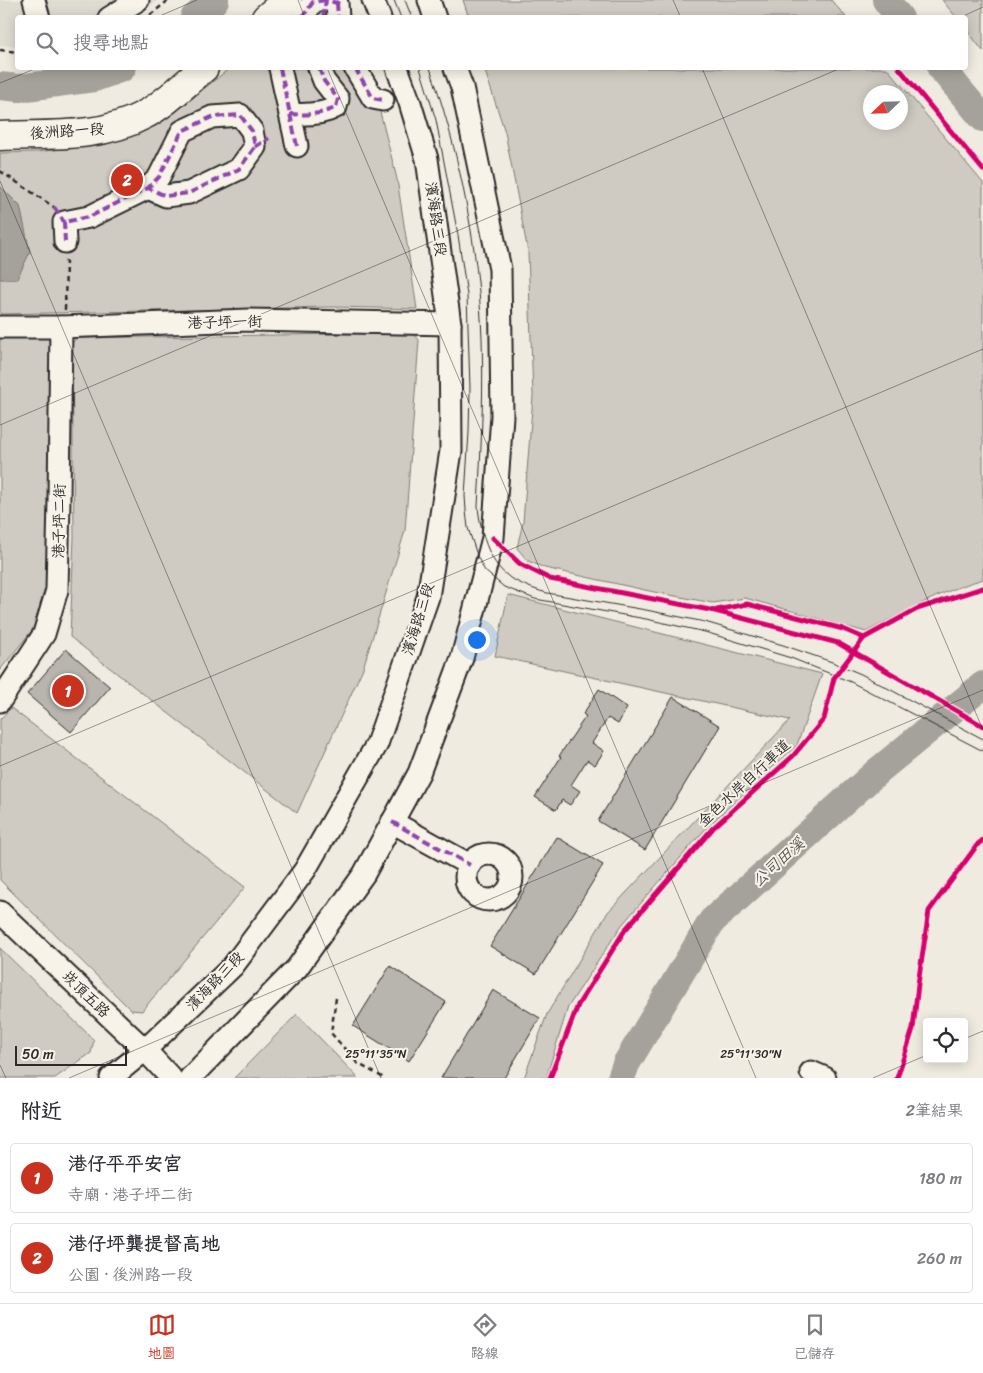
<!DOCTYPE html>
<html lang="zh-TW">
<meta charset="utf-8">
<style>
:root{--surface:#fff;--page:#f2f2f3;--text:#2b2b33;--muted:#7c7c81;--line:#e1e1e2;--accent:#c8321e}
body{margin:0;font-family:Sriracha,"LXGW WenKai TC",sans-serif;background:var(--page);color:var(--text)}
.controls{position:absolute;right:15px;bottom:15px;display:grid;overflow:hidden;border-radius:5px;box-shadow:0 2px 12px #0003}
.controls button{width:45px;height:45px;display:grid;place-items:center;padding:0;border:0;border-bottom:1px solid var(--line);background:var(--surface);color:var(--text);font:25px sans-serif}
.compass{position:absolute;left:863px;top:85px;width:45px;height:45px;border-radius:50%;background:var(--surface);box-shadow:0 2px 12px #0003;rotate:247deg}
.scale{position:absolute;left:15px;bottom:12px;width:112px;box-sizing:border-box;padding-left:5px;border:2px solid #2b2b2b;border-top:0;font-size:14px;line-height:18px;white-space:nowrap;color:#2b2b2b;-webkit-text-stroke:4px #f7f3e8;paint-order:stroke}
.you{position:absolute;left:476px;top:639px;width:18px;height:18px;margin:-12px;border:4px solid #fff;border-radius:50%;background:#1a73e8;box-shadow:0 0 0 8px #1a73e833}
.badge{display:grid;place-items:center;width:32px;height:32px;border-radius:50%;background:var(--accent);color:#fff;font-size:16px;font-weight:700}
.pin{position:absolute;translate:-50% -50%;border:2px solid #fff;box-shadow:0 1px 5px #0006}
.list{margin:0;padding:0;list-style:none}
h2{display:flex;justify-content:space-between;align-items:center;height:65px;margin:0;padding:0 20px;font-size:21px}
h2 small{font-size:16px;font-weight:400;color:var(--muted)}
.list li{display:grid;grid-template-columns:32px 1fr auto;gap:15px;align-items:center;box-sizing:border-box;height:70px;margin:0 10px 10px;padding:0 10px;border:1px solid var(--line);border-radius:5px}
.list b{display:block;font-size:19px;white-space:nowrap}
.list p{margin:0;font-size:16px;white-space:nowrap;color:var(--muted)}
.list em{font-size:16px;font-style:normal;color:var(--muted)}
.icon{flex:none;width:28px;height:28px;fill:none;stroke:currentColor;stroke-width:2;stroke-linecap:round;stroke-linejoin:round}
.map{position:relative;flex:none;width:983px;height:1078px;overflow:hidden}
.search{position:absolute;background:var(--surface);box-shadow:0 2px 12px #0003;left:15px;right:15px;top:15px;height:55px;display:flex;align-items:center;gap:12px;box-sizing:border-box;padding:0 18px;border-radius:5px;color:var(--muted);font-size:19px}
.sheet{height:225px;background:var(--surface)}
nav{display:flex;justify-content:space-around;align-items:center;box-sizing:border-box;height:70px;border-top:1px solid var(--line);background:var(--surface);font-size:14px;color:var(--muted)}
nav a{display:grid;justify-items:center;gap:2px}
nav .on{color:var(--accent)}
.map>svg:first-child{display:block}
.built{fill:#dedbd1}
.green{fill:#cfcbc2;stroke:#7d7b76;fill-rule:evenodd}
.water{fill:#a4a29a;stroke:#74726e}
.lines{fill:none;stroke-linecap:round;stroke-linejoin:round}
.river{stroke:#a4a29a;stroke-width:28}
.building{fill:#b8b5ae;stroke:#2b2b2b}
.minor-casing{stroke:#2b2b2b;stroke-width:25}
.major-casing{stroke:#2b2b2b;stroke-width:31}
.path{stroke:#2b2b2b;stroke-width:2.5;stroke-dasharray:5 4;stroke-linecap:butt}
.minor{stroke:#f7f3e8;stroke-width:21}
.major{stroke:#f7f3e8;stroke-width:28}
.tram{stroke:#2b2b2b;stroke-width:1}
.quiet{stroke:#8e44ad;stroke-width:4;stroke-dasharray:8 4;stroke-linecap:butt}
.cycleway-casing{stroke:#f7f3e8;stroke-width:8}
.cycleway{stroke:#d6006c;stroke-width:5}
.ticks{fill:none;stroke:#2b2b2b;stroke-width:1;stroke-opacity:0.45}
.labels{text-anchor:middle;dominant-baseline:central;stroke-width:4;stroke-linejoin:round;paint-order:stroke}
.street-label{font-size:15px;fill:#2b2b2b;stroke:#f7f3e8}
.water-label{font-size:16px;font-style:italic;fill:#555552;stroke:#f7f3e8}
.ticks-label{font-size:12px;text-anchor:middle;fill:#2b2b2b;stroke:#f7f3e8;stroke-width:4;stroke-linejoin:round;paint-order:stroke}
</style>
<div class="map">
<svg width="983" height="1078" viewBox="0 0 983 1078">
<rect width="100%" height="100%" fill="#efebe0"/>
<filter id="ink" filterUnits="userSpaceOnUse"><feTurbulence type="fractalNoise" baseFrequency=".02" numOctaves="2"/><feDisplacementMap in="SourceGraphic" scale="10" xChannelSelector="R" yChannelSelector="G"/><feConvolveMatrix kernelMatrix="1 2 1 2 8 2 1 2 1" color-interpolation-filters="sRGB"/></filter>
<g filter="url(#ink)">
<!-- built -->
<path class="built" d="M0,0H158L136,17L18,18L17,47L0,45Z"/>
<!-- green -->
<g class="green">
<path d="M463,0H831L846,17L469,18Z"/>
<path d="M942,0H983V51L966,29V18L956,17Z"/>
<path d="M230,68H364L380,112L397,179L417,309L333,307L0,314V153L36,152L100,145L176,111Z"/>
<path d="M484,68H887L983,183V579C942,591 904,612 866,632L745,598L713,603L654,592L545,568L528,561L517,548L523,522L533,396L528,252L505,132ZM870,92H900V122H870Z"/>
<path d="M413,333L419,340L405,531L363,668L297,813L70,637L74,537L72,343L77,338Z"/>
<path d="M0,338H50L46,587L33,629L0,670Z"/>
<path d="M508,595L822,674L797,745L708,826L621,926L568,1007L546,1078H524L547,1014L608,912L790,720L495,656Z"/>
<path d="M11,708L245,887L142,1011L131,1010L0,880V719Z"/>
<path d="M0,948L94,1040L91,1053L55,1078H0Z"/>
<path d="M297,1014L358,1078H234Z"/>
</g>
<!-- water -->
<path class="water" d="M0,186L20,206L30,252L17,279H0Z"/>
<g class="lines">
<!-- river -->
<g class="river">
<path d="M886,0L900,18"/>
<path d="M194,18L215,0"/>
<path d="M941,68L983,118"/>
<path d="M0,86L19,88L94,78L122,68"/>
<path d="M621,1078L626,1064L712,921L879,770L983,685"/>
</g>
</g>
<!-- building -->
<g class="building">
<path d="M66,649L110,687L71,732L27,694Z"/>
<path d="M599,689L627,708L618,724L608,718L592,743L604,751L595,765L587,760L571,785L580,791L570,805L562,800L556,810L535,797L561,757L559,756L586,716L583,714Z"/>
<path d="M673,697L720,726L645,850L598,821Z"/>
<path d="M557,837L603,865L536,974L490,946Z"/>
<path d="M390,966L446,1002L409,1061L353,1026Z"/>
<path d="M493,990L540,1018L504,1078H441Z"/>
</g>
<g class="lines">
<defs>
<g id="minor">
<path d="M34,0L39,18"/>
<path d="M373,0L380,18"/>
<path d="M429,0L435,18"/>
<path d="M337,3L338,18"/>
<path d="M109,18L138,0"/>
<path d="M302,18L313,2L326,0"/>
<path d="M280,68L297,146"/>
<path d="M355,68L373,98L383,100"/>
<path d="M290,114C305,115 322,115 336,107L338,99L324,81L319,68"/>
<path d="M65,242L64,222L89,217L148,188L166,196L189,193L239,169L255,147L252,131L240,115L212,117L182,131L159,177L148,188"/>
<path d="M0,327H61L249,320L450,324"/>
<path d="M0,701L44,634L57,590L59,500L61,327"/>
<path d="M392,822L470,865"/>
<circle cx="489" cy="877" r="23"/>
<path d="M0,912L145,1050L171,1078"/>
<path d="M811,1072L825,1078"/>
<path d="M111,1078L145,1050L233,966L305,870L377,744L428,597L451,451L450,324L427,159L410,103L397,68"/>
<path d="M190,1078L297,968L364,874L419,773L462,658L493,538L502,416L500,269L462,87L455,68"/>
</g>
<g id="major">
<path d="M266,18L287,0"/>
<path d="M0,136C48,134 100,139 144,115C164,105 187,82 204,68"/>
</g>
</defs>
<!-- minor casing -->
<use href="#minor" class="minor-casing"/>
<!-- major casing -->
<use href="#major" class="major-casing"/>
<!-- path -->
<g class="path">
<path d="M150,15L169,0"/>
<path d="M0,50L18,52"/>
<path d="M0,171L54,207"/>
<path d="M65,310L66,258"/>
<path d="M336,998L331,1033L357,1063L384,1078"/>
</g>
<!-- minor -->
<use href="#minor" class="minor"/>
<!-- major -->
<use href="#major" class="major"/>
<!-- tram -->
<g class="tram">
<path d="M394,0L401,18"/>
<path d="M405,0L412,18"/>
<path d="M420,68L436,120L458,235L467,295L470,388L469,432L465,496L466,511L468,528L478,558L485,571L504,587L535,599L646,619L705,632L791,658L851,682L983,751"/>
<path d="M430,68C454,137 470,209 478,282C486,356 482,432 478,506C480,529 488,562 508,576C510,579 515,580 518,582C528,587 536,590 547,593L646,610L705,622L783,645L832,662L861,674L983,739"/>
</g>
<!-- quiet -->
<g class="quiet">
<path d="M337,3L338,18"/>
<path d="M302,18L313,2L326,0"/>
<path d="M323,18L326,0L337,3L339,0"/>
<path d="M280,68L297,146"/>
<path d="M355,68L373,98L383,100"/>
<path d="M290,114C305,115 322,115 336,107L338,99L324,81L319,68"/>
<path d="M255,147L269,138"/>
<path d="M54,207L64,222"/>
<path d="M65,242L64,222L89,217L148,188L166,196L189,193L239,169L255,147L252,131L240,115L212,117L182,131L159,177L148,188"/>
<path d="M392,822L470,865"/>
</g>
<defs>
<g id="cycleway">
<path d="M899,68L983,170"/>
<path d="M493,538L520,564L550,579L715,611L838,643L983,726"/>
<path d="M717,610L747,604L843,629L864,638"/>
<path d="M550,1078L578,1005L625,930L713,828L793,756L824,719L834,678L864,638L917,609L983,588"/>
<path d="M897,1078L913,1029L918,984L929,911L978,844L983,840"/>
</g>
</defs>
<!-- cycleway casing -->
<use href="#cycleway" class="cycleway-casing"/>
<!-- cycleway -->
<use href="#cycleway" class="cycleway"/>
</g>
</g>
<!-- ticks -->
<path class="ticks" d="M298,0L305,18M673,0L681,18M155,18L197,0M959,18L983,7M327,68L756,1078M702,68L983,730M0,83L37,68M0,181L381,1078M0,425L841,68M0,766L983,349M964,1039L983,1031M0,1065L6,1078M69,1078L983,690M873,1078L927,1055"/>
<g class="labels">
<!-- street labels -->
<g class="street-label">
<text transform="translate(67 131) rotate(-4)">後洲路一段</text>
<text transform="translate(436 219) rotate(82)">濱海路三段</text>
<text transform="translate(225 322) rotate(-1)">港子坪一街</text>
<text transform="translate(59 521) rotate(-89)">港子坪二街</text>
<text transform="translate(418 619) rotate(-73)">濱海路三段</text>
<text transform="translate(744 783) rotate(-43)">金色水岸自行車道</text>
<text transform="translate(215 981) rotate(-46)">濱海路三段</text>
<text transform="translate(86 994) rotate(44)">崁頂五路</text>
</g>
<!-- water labels -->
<g class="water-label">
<text transform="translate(778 862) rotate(-42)">公司田溪</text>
</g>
</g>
<g class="ticks-label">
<text x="376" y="1058">25°11'35"N</text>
<text x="751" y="1058">25°11'30"N</text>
</g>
</svg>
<div class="controls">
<button><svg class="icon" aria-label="locate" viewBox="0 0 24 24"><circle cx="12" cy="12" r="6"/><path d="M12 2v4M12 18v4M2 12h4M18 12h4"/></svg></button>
</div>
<svg class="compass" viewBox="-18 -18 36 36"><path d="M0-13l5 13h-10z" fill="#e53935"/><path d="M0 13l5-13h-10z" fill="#7c7c81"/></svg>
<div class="scale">50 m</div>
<div class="you"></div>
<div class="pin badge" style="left:68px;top:691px">1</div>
<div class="pin badge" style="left:127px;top:180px">2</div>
<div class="search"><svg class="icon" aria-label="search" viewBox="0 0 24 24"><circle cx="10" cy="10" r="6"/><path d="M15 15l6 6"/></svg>搜尋地點</div>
</div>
<section class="sheet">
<h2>附近<small>2筆結果</small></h2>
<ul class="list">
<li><span class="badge">1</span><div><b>港仔平平安宮</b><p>寺廟 · 港子坪二街</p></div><em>180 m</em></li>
<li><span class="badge">2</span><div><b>港仔坪龔提督高地</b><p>公園 · 後洲路一段</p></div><em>260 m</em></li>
</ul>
</section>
<nav>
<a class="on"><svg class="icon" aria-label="map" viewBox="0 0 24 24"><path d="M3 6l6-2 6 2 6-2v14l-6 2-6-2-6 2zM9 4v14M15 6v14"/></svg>地圖</a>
<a><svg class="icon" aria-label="directions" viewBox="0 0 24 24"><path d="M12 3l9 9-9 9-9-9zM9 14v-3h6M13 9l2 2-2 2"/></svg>路線</a>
<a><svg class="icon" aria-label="saved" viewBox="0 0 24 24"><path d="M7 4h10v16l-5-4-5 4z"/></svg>已儲存</a>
</nav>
